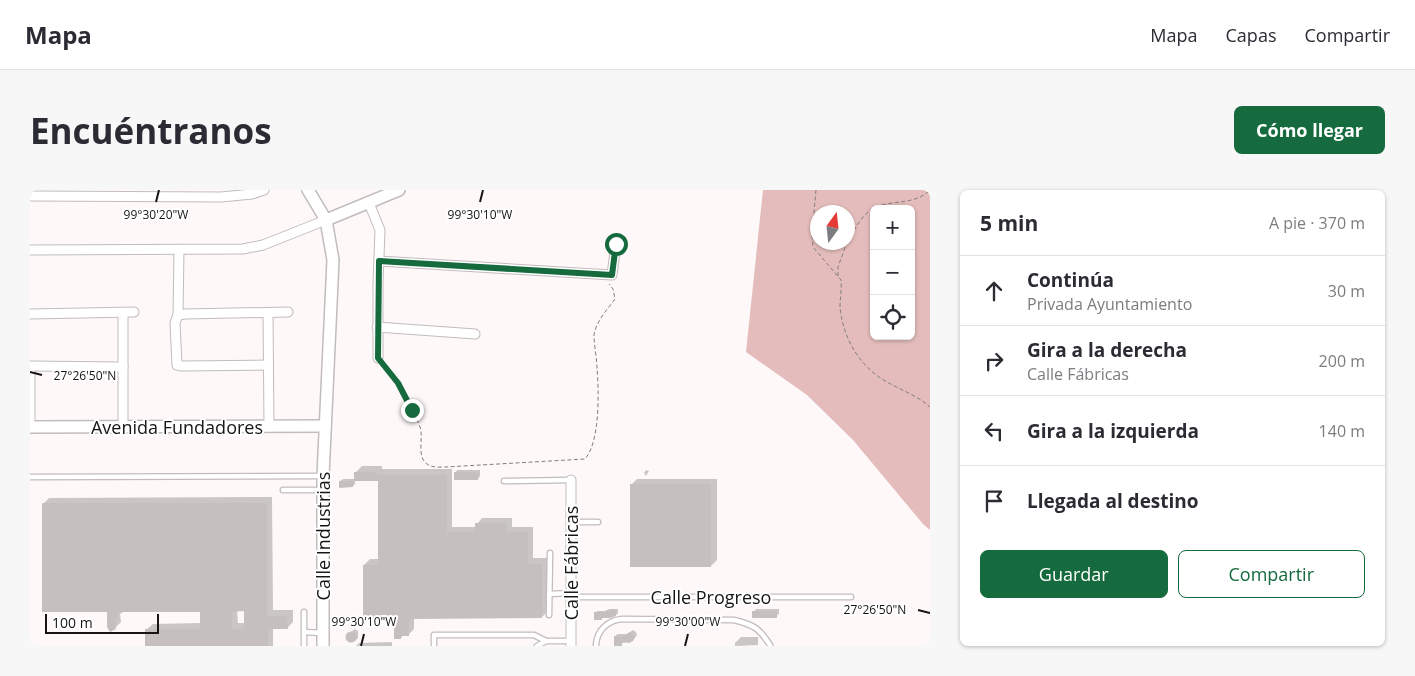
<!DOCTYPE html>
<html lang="es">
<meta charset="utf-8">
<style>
:root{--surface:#fff;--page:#f7f7f7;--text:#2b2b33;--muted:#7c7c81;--line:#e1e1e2;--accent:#156b3d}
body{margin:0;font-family:"Open Sans",sans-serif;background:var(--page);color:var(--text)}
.controls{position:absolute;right:15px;top:15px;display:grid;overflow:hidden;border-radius:8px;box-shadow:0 1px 4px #0004}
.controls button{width:45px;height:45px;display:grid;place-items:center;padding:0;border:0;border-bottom:1px solid var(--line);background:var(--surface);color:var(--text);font:25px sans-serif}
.compass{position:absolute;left:780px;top:15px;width:45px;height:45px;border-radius:50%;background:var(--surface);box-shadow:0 1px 4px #0004;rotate:15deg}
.scale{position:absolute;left:15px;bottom:12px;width:114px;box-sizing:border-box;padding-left:5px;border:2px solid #161414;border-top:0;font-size:14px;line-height:18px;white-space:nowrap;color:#161414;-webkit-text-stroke:4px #fff;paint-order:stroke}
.stop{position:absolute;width:15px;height:15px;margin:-11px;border:4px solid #156b3d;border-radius:50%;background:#fff}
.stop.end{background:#156b3d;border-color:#fff;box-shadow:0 1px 5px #0008}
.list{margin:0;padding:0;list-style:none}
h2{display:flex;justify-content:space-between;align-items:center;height:65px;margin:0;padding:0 20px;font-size:21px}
h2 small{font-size:16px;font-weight:400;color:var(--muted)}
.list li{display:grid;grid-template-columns:32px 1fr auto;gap:15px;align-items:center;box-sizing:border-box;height:70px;padding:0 20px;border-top:1px solid var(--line)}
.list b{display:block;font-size:19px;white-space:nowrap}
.list p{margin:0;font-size:16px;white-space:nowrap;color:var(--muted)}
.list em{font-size:16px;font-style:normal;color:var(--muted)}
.actions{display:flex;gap:10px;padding:15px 20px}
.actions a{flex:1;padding:11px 0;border:1px solid var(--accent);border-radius:8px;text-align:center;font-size:18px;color:var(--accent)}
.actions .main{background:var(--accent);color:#fff}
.icon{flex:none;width:28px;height:28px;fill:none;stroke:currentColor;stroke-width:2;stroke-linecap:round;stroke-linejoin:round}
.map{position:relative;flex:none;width:900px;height:456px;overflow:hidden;border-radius:8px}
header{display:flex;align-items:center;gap:30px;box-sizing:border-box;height:70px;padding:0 25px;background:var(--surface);border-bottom:1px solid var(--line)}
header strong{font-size:24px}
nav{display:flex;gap:28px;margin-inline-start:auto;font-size:18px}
.intro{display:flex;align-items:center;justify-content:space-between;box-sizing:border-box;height:120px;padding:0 30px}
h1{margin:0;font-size:35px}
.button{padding:12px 22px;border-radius:8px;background:var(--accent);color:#fff;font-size:18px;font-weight:700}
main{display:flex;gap:30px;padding:0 30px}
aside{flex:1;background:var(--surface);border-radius:8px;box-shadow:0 1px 4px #0004}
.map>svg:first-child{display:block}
.green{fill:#e3bcbb;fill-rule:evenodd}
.shadow{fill:#0003;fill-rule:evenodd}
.building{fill:#c5bfbf;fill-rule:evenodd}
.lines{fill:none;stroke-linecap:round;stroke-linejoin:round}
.service-casing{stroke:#c2bcbc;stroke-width:7}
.minor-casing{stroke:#c2bcbc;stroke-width:11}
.tertiary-casing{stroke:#c2bcbc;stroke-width:14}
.path{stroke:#827e7e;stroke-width:1;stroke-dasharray:4 2.5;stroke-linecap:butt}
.service{stroke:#fff;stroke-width:4.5}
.minor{stroke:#fff;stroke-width:9}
.tertiary{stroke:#fff;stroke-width:11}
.route{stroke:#156b3d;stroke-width:6}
.ticks{fill:none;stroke:#161414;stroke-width:2}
.labels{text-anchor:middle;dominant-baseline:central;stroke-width:4;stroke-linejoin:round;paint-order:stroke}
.street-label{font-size:18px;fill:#161414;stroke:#fff}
.ticks-label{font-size:12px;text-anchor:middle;fill:#161414;stroke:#fff;stroke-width:4;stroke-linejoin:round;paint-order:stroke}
</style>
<header>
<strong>Mapa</strong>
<nav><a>Mapa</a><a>Capas</a><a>Compartir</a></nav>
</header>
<div class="intro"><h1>Encuéntranos</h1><a class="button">Cómo llegar</a></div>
<main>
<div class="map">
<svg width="900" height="456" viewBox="0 0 900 456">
<rect width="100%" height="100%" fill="#fef8f8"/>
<!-- green -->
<path class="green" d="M733,0H900V340L893,334L823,250L777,205L716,162ZM844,19H881V146H844ZM788,22H818V52H788Z"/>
<!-- shadow -->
<g class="shadow">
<path d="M332,276H352V279H422V337H447V334L452,328H482V337H503V368H518V421L512,427L384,428V439L378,445H373L371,448L365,428L334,375L340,369H349V290H325V294L323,296L310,291L313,289H326V282Z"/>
<path d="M427,280H450V286L448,289L425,283Z"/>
<path d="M616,280L619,281L616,286L614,283Z"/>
<path d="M607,289H687V370L681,376L601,295Z"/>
<path d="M242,307L243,420H263V432L257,438H243V456H117V439L123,434L171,433V420L93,422L90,424L91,432L85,438L79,421L13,314L19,308ZM207,420H215V433H208Z"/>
<path d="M579,419H588V423L586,425L573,427L571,429L565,423L567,421H577Z"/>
<path d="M726,419H749V424L746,426L724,422Z"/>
<path d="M325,439L328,441V448L325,451H320L317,449V445Z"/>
<path d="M603,440L606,442L607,445L601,452L585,454V446L588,444H597Z"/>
<path d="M711,447H728V455L705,456V453Z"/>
<path d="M362,452V456H326L329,453Z"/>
</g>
<!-- building -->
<g class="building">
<path d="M324,282H347V285H417V342H445V333H477V342H498V374H512V428L379,429V446H371V449H364V429H333V375H348V291H324Z"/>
<rect x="424" y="282" width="24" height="8"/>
<path d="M309,291H323V297L309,298Z"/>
<rect x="600" y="294" width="81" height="83"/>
<path d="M12,313H237V426H257L258,439H238V456H115V439H170V422H88V429H85L86,439L80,442L77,437V422H12ZM214,421V439H202V422Z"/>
<path d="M576,420H586V426L580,428H572V430H564V422H576Z"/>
<rect x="722" y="421" width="25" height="7"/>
<circle cx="321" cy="447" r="5.5"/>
<path d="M600,442L605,447L603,451L599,453L592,451V456H584V446L592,447Z"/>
</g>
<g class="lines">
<defs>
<g id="service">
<path d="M0,287L291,286"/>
<path d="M474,291L541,290"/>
<path d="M253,300H292"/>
<path d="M542,332H568"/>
<path d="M519,404L541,403"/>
<path d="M541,407H821"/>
<path d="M274,422V456"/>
<path d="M519,425L520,363"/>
<path d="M274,442L292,443"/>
<path d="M404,456V445H504L516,451H541"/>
<path d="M507,456L516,451"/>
<path d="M566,456C566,441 578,430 592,429L704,430C724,435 729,438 740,455"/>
</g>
<g id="minor">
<path d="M0,6L191,7L222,4L234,0"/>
<path d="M339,13L350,40L348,94V168"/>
<path d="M0,60L213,59L233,55L296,30"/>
<path d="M149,60L148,125L145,133L147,175L152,176L238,175"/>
<path d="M349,71L582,85L586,54"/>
<path d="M93,123V237"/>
<path d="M238,123L239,236"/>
<path d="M0,124L104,122"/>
<path d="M148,125L155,124L258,122"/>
<path d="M347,137L445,144"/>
<path d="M0,176L93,177"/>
<path d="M0,182V237"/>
<path d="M541,290V456"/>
</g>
<g id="tertiary">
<path d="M278,0L296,30L303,70L293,286V456"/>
<path d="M296,30L369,0"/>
<path d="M0,237L295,236"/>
</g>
</defs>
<!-- service casing -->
<use href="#service" class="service-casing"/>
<!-- minor casing -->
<use href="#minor" class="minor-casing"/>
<!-- tertiary casing -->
<use href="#tertiary" class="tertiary-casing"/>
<!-- path -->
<g class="path">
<path d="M786,0L782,44L783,57L811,90C812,99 810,108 810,117C813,149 830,177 857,192C871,200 888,206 900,217"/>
<path d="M818,52C824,40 832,24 844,18C862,9 884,16 900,0"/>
<path d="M808,86V77L817,52"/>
<path d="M353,174C368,193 382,215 390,237C394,248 386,266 397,274C402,278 410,277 416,277L555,269C570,252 569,202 567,179C567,168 564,156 564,145C566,131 578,119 585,109L583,99L579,94"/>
</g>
<!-- service -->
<use href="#service" class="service"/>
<!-- minor -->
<use href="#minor" class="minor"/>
<!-- tertiary -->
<use href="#tertiary" class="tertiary"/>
</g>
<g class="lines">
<!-- route -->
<path class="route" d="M382,220L368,193L348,168L349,71L582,85L586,54"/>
</g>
<!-- ticks -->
<path class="ticks" d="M126,12L129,0M450,12L453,0M0,182L12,185M888,420L900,423M331,456L334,444M655,456L658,444"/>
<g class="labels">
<!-- street labels -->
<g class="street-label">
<text x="147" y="237">Avenida Fundadores</text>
<text transform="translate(293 346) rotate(-90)">Calle Industrias</text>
<text transform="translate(541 373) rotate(-90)">Calle Fábricas</text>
<text x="681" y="407">Calle Progreso</text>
</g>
</g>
<g class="ticks-label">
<text x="126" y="29">99°30'20"W</text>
<text x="450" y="29">99°30'10"W</text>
<text x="55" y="190">27°26'50"N</text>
<text x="845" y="424">27°26'50"N</text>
<text x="334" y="436">99°30'10"W</text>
<text x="658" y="436">99°30'00"W</text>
</g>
</svg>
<div class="controls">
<button>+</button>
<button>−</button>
<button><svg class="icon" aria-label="locate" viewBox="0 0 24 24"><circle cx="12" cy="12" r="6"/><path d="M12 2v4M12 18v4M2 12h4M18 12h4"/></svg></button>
</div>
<svg class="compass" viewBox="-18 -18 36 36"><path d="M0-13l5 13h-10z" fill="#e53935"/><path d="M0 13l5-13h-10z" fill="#7c7c81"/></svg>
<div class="scale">100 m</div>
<div class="stop" style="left:586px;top:54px"></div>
<div class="stop end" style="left:382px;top:220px"></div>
</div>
<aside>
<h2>5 min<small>A pie · 370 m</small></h2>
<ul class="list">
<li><svg class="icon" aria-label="ahead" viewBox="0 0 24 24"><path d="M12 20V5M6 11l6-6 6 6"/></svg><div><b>Continúa</b><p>Privada Ayuntamiento</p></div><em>30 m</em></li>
<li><svg class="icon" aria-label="right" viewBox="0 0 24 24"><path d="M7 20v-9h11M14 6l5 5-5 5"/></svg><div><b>Gira a la derecha</b><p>Calle Fábricas</p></div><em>200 m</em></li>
<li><svg class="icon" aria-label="left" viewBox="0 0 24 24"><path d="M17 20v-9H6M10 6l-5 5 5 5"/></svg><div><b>Gira a la izquierda</b></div><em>140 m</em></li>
<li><svg class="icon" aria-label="arrive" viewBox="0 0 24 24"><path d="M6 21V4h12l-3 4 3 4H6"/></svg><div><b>Llegada al destino</b></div></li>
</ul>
<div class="actions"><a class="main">Guardar</a><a>Compartir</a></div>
</aside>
</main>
